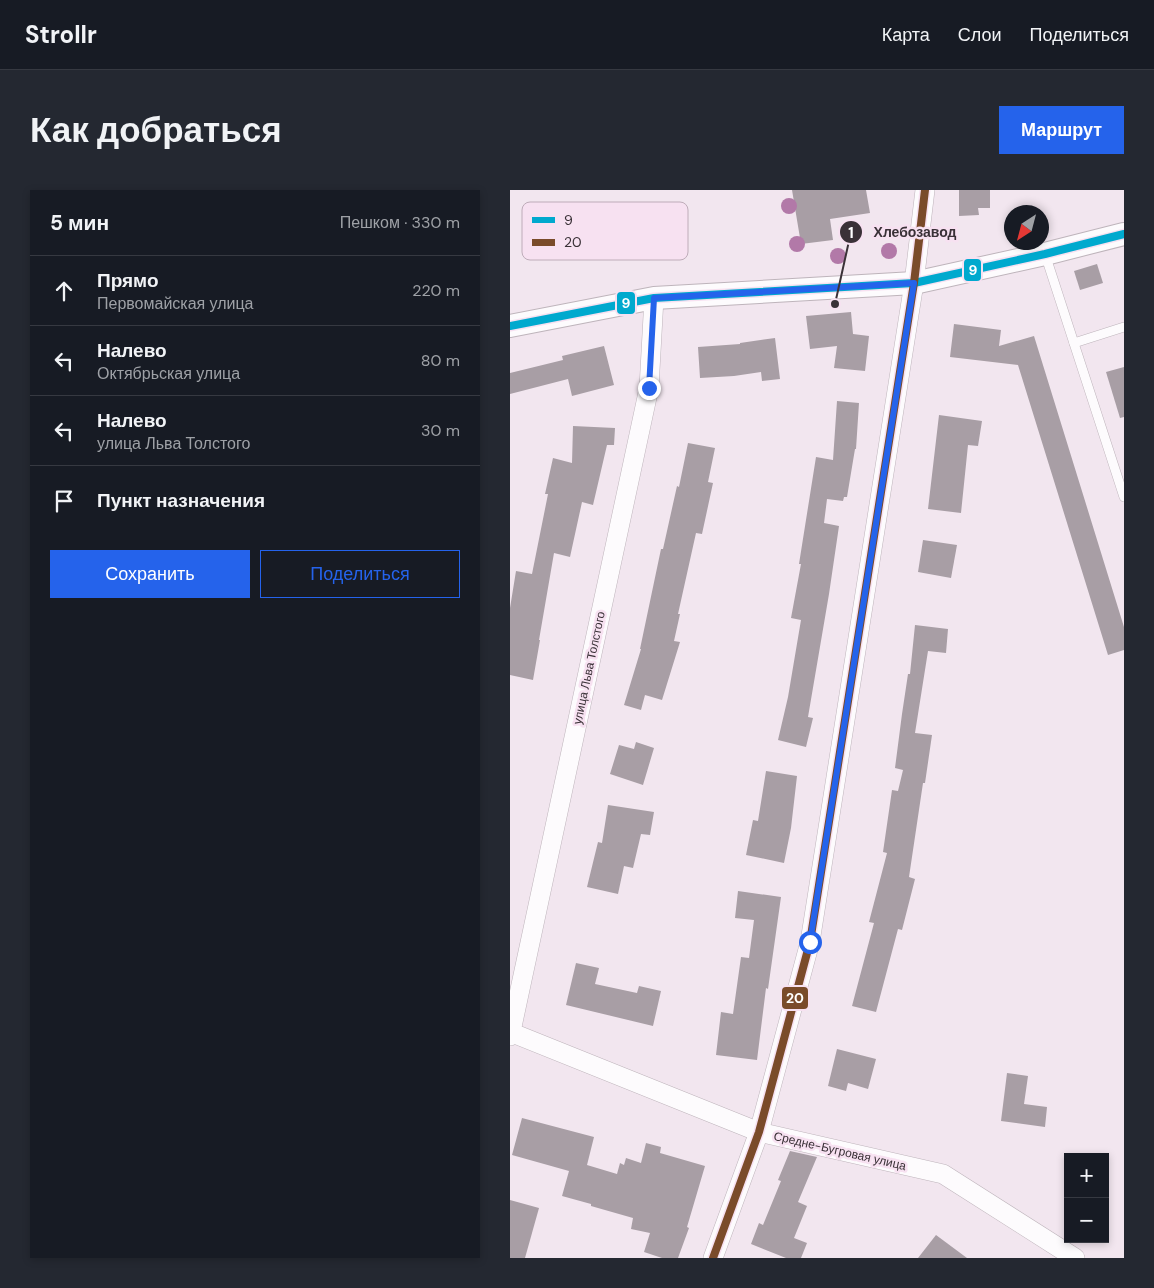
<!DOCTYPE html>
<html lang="ru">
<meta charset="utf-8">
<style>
:root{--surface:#171b24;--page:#242831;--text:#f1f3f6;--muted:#9ea1a6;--line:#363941;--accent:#2563eb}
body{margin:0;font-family:"DM Sans",sans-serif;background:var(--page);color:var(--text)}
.controls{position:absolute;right:15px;bottom:15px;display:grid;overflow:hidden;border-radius:0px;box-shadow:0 2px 8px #0003}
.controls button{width:45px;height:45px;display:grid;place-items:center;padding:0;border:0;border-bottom:1px solid var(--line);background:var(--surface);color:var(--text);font:25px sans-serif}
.compass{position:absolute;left:494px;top:15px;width:45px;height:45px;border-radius:50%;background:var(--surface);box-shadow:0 2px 8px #0003;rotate:216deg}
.stop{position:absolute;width:15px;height:15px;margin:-11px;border:4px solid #2563eb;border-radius:50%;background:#fff}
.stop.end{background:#2563eb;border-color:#fff;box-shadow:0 1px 5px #0008}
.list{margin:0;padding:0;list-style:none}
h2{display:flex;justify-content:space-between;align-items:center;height:65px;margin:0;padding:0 20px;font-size:21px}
h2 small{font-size:16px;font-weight:400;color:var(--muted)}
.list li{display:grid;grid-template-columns:32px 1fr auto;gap:15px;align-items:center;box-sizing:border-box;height:70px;padding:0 20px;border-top:1px solid var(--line)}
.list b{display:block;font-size:19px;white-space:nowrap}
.list p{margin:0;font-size:16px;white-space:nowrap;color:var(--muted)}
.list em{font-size:16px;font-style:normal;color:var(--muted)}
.actions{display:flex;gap:10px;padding:15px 20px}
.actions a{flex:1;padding:11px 0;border:1px solid var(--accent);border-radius:0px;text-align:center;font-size:18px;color:var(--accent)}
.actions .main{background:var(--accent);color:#fff}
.icon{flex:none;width:28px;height:28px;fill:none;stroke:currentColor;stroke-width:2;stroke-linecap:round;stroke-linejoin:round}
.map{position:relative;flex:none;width:614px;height:1068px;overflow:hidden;border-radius:0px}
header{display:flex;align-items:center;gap:30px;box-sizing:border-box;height:70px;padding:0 25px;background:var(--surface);border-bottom:1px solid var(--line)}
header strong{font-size:24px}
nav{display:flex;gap:28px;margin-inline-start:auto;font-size:18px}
.intro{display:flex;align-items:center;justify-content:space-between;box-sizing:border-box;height:120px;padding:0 30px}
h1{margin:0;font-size:35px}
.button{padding:12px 22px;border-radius:0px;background:var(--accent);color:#fff;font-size:18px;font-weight:700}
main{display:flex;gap:30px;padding:0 30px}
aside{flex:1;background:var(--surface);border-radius:0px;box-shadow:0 2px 8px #0003}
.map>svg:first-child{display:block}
.building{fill:#a89ea5}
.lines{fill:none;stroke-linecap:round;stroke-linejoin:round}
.service-casing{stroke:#beb4bb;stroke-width:10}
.minor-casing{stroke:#beb4bb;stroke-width:20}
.tertiary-casing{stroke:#beb4bb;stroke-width:24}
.service{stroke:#fdfbfd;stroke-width:9}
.minor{stroke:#fdfbfd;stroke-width:19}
.tertiary{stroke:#fdfbfd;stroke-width:22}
.bus-1-casing{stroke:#f7e1f1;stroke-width:11}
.bus-2-casing{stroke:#f7e1f1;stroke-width:11}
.bus-1{stroke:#00a9ce;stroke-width:8}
.bus-2{stroke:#7a4b2a;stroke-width:8}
.tree{fill:#b279a8}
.route{stroke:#2563eb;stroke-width:6}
.labels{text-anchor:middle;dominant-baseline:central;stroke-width:5;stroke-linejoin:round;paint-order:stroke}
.street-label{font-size:12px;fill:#3a3137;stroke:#f7e1f1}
.key{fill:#f7e1f1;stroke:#beacb9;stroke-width:1}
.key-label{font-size:14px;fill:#3a3137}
.leader{fill:none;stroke:#3a3137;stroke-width:2}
.callout-dot{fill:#3a3137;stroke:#f7e1f1;stroke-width:2}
.mark-label{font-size:15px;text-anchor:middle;font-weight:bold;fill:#fff}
.callout-label{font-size:14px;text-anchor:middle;font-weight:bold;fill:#3a3137;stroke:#f7e1f1;stroke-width:5;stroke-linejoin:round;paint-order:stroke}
.line-badge{stroke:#f7e1f1;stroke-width:2}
.badge-label{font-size:14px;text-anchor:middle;font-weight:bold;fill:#fff}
</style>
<header>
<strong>Strollr</strong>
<nav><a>Карта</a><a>Слои</a><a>Поделиться</a></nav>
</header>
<div class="intro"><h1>Как добраться</h1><a class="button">Маршрут</a></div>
<main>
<aside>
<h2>5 мин<small>Пешком · 330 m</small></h2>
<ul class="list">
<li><svg class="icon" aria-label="ahead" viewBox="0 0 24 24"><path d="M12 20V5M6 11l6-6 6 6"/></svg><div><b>Прямо</b><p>Первомайская улица</p></div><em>220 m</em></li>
<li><svg class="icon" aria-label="left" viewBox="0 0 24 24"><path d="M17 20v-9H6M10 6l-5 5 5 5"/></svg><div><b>Налево</b><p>Октябрьская улица</p></div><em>80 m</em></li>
<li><svg class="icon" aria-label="left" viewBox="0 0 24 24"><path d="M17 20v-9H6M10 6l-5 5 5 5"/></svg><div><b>Налево</b><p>улица Льва Толстого</p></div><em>30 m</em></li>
<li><svg class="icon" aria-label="arrive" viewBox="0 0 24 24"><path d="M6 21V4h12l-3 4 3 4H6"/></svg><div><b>Пункт назначения</b></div></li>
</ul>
<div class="actions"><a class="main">Сохранить</a><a>Поделиться</a></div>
</aside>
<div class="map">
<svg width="614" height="1068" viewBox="0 0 614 1068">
<rect width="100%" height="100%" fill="#f2e6ef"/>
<!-- building -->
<g class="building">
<path d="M282,0H356L360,23L320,29L323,50L291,54Z"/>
<path d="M449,0H480V18H468L469,25L449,26Z"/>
<path d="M587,74L593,93L570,100L564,81Z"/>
<path d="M341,122L343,144L359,146L355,181L324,178L327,156L300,159L296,126Z"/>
<path d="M444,134L491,140L489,156L524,146L614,437V460L598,465L508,175L440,167Z"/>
<path d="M265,148L270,189L252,191L251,182L224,186L190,188L188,157L230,154V153Z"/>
<path d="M94,156L104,195L62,206L58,189L0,204V183L53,170L52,166Z"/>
<path d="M614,177V227L610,228L596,182Z"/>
<path d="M327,211L349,213L346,259H345L337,307H334L333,311L317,309L314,333L329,336L319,404L298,527L303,528L296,557L268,550L278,507L291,430L281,428L291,374H289L306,267L323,270Z"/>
<path d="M429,225L472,231L468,256L458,255L451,323L418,319Z"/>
<path d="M63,236L105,238L104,255H97L83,315L72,312L60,367L44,363L29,450H30L23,490L0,485V418L6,381L22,384L38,304H35L43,268L62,273Z"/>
<path d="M178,253L205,258L198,292L203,293L192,344L186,343L168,424H170L164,451L170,452L152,510L135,505L131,520L114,515L131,459H130L151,359H153L167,296L169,297Z"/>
<path d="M413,350L447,355L441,388L408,382Z"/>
<path d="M405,435L438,439L436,463L418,461L405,543L422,545L415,593H413L399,687L405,689L392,740L388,739L366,822L342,816L364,733L359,732L377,663L373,662L382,600L388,601L393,580L385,578L392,524L398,484H400Z"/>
<path d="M126,552L144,558L133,595L100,584L109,555L124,559Z"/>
<path d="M256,581L287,586L281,638L274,673L236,665L243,630L248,631Z"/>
<path d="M98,615L144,622L140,645L131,644L123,678L114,676L108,704L77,697L88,652L92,653Z"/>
<path d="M228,701L271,707L258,799L256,798L247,870L206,865L211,822L223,824L231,767L239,768L244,730L225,728Z"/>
<path d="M66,773L89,778L85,794L127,803L129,796L151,801L143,836L56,815Z"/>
<path d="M327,859L366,869L358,899L338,893L336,901L318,896Z"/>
<path d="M497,883L518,886L514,914L537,917L535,937L491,931Z"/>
<path d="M12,928L84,947L77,975L107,984L110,973L114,975L116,968L131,973L136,953L151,957L150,963L195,976L177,1037L179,1038L168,1068H152L134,1062L140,1043L121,1039L123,1028L81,1016V1014L52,1006L59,981L2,965Z"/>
<path d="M280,961L307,967L288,1012L297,1016L284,1048L297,1053L291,1068H276L241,1054L249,1033L253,1035L271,991L268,990Z"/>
<path d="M0,1010L29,1018L15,1068H0Z"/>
<path d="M426,1045L457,1068H408Z"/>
</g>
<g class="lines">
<defs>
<g id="service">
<path d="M535,64L614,307"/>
<path d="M564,153L614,137"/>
</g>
<g id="minor">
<path d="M0,842L249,942L433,984L565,1068"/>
<path d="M0,846L139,198L144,108"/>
<path d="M203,1068L249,942L300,752L404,93L415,0"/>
</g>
<path id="tertiary" d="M0,136L144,108L404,93L535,64L614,44"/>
</defs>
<!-- service casing -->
<use href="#service" class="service-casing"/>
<!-- minor casing -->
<use href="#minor" class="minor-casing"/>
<!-- tertiary casing -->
<use href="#tertiary" class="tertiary-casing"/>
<!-- service -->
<use href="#service" class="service"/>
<!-- minor -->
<use href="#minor" class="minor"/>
<!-- tertiary -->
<use href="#tertiary" class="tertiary"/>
<defs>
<path id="bus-1" d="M0,136L144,108L404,93L535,64L614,44"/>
<path id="bus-2" d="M203,1068L249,942L300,752L404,93L415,0"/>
</defs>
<!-- bus-1 casing -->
<use href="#bus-1" class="bus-1-casing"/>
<!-- bus-2 casing -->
<use href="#bus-2" class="bus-2-casing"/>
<!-- bus-1 -->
<use href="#bus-1" class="bus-1"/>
<!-- bus-2 -->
<use href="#bus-2" class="bus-2"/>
</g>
<!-- trees -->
<g class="tree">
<circle cx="279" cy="16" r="8"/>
<circle cx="342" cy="39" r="8"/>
<circle cx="287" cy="54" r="8"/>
<circle cx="379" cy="61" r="8"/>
<circle cx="328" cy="66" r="8"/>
</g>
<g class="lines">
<!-- route -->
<path class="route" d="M139,198L144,108L404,93L300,752"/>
</g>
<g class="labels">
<!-- street labels -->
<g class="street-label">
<text transform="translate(79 478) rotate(-78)">улица Льва Толстого</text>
<text transform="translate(330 961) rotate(13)">Средне-Бугровая улица</text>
</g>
</g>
<!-- legend -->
<rect x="12" y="12" width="166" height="58" rx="8" class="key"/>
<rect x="22" y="27" width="23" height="6" fill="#00a9ce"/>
<rect x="22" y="49" width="23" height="7" fill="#7a4b2a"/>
<g class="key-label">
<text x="54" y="35">9</text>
<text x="54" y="57">20</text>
</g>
<!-- callouts -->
<path class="leader" d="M325 114L341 42"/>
<g class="callout-dot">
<circle cx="325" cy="114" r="5"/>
<circle cx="341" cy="42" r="12"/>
</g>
<g class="mark-label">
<text x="341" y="48">1</text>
</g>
<g class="callout-label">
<text x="405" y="47">Хлебозавод</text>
</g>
<g class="line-badge">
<rect x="453" y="68" width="19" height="24" rx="5" fill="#00a9ce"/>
<rect x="106" y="101" width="20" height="24" rx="5" fill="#00a9ce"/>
<rect x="271" y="796" width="28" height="24" rx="5" fill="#7a4b2a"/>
</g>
<g class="badge-label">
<text x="463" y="85">9</text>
<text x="116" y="118">9</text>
<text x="285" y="813">20</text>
</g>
</svg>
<div class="controls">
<button>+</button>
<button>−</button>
</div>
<svg class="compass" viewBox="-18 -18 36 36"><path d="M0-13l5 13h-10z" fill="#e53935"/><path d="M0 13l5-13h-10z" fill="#9ea1a6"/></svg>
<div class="stop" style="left:300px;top:752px"></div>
<div class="stop end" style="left:139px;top:198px"></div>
</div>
</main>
